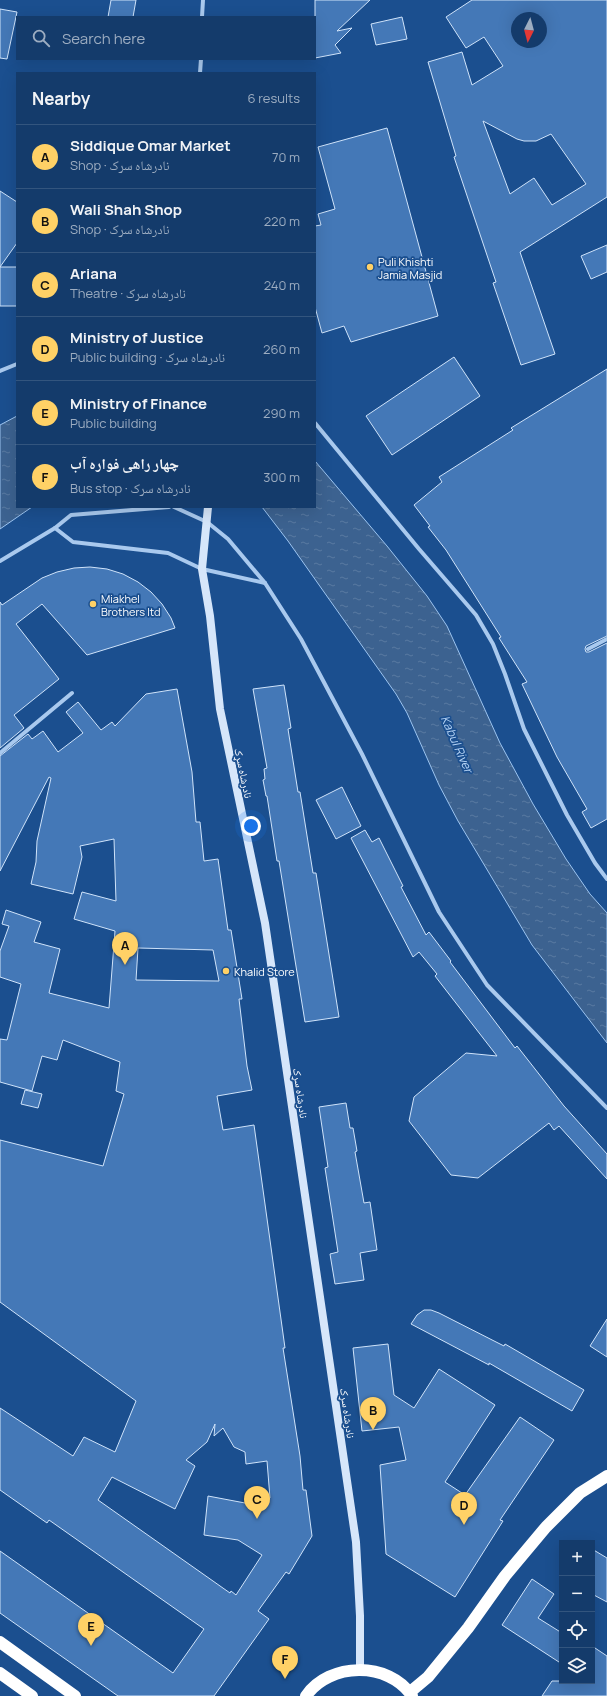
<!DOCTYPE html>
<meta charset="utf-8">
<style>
:root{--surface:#143b6b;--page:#1d4271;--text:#f1f3f6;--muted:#9dadc1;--line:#33557e;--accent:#ffd166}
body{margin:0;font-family:Manrope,"Noto Naskh Arabic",sans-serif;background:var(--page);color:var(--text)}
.controls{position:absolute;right:12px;bottom:12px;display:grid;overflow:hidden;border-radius:0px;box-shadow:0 4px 16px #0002}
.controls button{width:36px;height:36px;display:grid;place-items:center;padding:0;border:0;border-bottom:1px solid var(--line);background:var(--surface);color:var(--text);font:20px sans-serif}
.compass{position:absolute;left:511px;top:12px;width:36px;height:36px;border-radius:50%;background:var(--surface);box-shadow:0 4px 16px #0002;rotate:186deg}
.you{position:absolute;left:251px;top:826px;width:14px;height:14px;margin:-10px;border:3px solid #fff;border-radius:50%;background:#1a73e8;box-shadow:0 0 0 6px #1a73e833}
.badge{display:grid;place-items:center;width:26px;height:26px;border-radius:50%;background:var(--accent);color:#111;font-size:13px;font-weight:700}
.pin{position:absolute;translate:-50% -33px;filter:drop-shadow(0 1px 2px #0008)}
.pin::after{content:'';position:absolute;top:21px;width:14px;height:12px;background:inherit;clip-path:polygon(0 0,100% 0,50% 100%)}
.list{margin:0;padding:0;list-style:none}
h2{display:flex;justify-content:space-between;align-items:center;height:52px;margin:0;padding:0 16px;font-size:17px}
h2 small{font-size:13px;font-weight:400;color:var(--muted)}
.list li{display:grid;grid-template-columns:26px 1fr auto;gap:12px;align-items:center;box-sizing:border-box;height:64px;padding:0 16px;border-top:1px solid var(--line)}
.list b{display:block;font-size:15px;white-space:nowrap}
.list p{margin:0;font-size:13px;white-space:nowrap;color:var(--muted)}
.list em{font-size:13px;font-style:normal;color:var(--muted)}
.icon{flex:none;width:22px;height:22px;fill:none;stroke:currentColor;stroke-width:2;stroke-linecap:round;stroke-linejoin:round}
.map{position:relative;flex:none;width:607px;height:1696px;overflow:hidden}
.search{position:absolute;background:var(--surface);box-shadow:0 4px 16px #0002;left:16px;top:16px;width:300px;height:44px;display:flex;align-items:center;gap:10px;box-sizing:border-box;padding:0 14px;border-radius:0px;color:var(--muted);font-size:15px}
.panel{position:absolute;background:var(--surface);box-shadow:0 4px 16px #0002;left:16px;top:72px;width:300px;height:436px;border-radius:0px}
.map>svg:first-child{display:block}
.water{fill:url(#water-ripples);stroke:#9cc4f0}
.building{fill:#4478b7;stroke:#cfe3fa;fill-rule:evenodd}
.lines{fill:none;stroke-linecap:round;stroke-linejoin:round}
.street{stroke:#a9c9ee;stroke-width:4}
.secondary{stroke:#d6e6fa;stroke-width:8}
.highway{stroke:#fff;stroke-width:12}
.poi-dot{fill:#ffd166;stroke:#1b4f8f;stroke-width:1.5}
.labels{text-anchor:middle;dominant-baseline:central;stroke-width:3.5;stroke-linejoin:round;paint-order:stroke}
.poi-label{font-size:11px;fill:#fff;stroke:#1b4f8f;text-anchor:start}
.street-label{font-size:11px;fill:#fff;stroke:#1b4f8f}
.water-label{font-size:12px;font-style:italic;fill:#b5d3f5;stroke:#1b4f8f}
</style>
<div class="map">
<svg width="607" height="1696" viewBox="0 0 607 1696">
<defs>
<pattern id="water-ripples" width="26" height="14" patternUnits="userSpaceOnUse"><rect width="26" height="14" fill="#3c6290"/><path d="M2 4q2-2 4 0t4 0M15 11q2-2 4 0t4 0" fill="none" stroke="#597aa1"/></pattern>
</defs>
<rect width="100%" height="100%" fill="#1b4f8f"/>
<!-- water -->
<g class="water">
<path d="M17,416V507H32L0,529V425Z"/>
<path d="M315,461L387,546L427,596L447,626L500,743L533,804L566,859L590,894L607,913V1043L532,945L504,898L458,821L439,785L407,713L396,694L288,541L262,507H315Z"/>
</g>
<!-- building -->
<g class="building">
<path d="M111,0H136L133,17H108Z"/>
<path d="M315,0H370L337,31L352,28L335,45L341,53L315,58Z"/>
<path d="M472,0H607V197L520,252L555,354L521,365L493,283L496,282L454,157L456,156L428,62L462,52L472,85L503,66L484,37L466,48L446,17ZM517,18H541V42H517ZM483,121L517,139L524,141H536L551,134L586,184L552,205L534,178L510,194Z"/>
<path d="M0,9L17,12L7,59L0,58Z"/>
<path d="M402,17L407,39L376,45L371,24Z"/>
<path d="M387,128L438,316L351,342L344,326L322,333L315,307V226L321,225L318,214L335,209L318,147Z"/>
<path d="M0,191L17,202V243L0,267H17V306H0Z"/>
<path d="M607,245V272L591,279L581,256Z"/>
<path d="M454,357L480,396L392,455L366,416Z"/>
<path d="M607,369V636L586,646L585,649L586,652H589L607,643V819L591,828L582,812L587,809L557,757L522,684L527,682L499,638L501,637L446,550L428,527L430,526L414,505L442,482L439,477L513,430L511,428Z"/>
<path d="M90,567L107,569L123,574L138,582L151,592L162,604L171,618L175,628L87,655L42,604L16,624L59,679L14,715L24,728L0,748V602L2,605L42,578L57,572L74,568Z"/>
<path d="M284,685L291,728L288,729L298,792H300L313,873H316L339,1017L305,1022L279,861H277L267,796H266L263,780L265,779L264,769L267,768L253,689Z"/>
<path d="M177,689L192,772L196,822H200L204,861L218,859L228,930H231L242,999H239L247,1066L252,1090L217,1096L223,1130L254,1125L285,1348H283L300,1456L303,1490H306L312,1536L289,1574L286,1572L258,1611L269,1619L214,1696H118L0,1613V1551L173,1673L204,1629L49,1520L47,1523L0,1490V1408L73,1456L84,1437L115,1452L136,1401L0,1302V1140L103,1166L124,1094L116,1091L120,1062L63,1040L57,1060L42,1056L32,1091L0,1082V1039L7,1040L21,984L0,977V951L9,926L2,924L6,910L41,922L34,942L60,949L49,993L109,1008L115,931L74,919L82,892L116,901L114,839L80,846L82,857L73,894L31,884L36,862L37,841L51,778L49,777L0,871V756L28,734L32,739L43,731L58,752L83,733L66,712L78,702L101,730L112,722L115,726L146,694ZM138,948L213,950L219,981L136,980ZM215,1424L214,1436L223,1428L234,1447L245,1452L246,1464L267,1461L270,1498L245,1503L208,1496L204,1535L238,1540L262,1555L236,1595L231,1591L230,1593L98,1500L112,1477L175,1509L195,1466L186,1460L207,1442Z"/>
<path d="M342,787L361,826L336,839L316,800Z"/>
<path d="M365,830L372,842L379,838L403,886L401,887L426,935L429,932L451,961L450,962L515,1048L517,1046L564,1106L607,1154V1179L559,1126L554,1130L549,1123L478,1178L451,1175L409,1121L414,1097L466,1053L497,1056L435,976L437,974L419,952L413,957L351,838Z"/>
<path d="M25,1090L42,1094L38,1108L21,1104Z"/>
<path d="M346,1103L350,1128H353L357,1151L355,1152L364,1203L370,1202L377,1250L360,1253L364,1280L335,1284L330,1254L338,1252L325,1168L328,1167L319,1107Z"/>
<path d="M424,1310H431L439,1313L504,1346L505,1344L584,1390L572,1411L489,1363V1365L411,1324L417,1315Z"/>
<path d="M607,1319V1357L590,1346Z"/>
<path d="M388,1344L394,1395L414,1408L439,1369L495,1405L445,1482L465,1495L520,1417L554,1440L500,1520L503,1521L455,1597L386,1554L380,1465L406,1460L399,1427L362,1431L353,1348Z"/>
<path d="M592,1549L607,1558V1602L592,1594Z"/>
<path d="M532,1579L554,1594L538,1618L562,1633V1664L502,1625Z"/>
<path d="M592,1646L607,1656V1696H542L552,1681H592Z"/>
</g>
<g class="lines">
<!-- street -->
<g class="street">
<path d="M202,17L203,0"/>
<path d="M200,73L201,59"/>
<path d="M0,371L17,364"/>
<path d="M315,423L419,549L476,615L493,644L505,674L524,729L567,815L595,863L607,879"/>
<path d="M174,507L207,522L228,539L265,583L301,639L362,754L439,912L487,985L607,1108"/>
<path d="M55,528L73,542L168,553L202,569L265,583"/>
<path d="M0,561L55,528L71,515L169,507"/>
<path d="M588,649L607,639"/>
<path d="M0,753L72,693"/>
</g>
<!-- secondary -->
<path class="secondary" d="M208,507L202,569L210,616L220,709L265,923L356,1542L360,1616V1670"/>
<!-- highway -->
<g class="highway">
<path d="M0,1642L75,1696"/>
<path d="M0,1673L32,1696"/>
<path d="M410,1692L428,1677L468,1628L505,1576L546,1527L580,1493L607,1476"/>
<path d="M306,1696C329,1662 389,1661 412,1696"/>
</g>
</g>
<!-- markers -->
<g class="poi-dot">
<circle cx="370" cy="267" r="4"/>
<circle cx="93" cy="604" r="4"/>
<circle cx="226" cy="971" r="4"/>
</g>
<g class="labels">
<!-- poi labels -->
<g class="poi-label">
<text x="378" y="261">Puli Khishti<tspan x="378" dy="13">Jamia Masjid</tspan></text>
<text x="101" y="598">Miakhel<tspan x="101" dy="13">Brothers ltd</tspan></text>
<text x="234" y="971">Khalid Store</text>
</g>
<!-- street labels -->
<g class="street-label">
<text transform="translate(244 773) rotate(78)">نادرشاه سړک</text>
<text transform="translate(301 1093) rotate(82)">نادرشاه سړک</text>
<text transform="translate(348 1413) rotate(82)">نادرشاه سړک</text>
</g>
<!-- water labels -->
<g class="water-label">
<text transform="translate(457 744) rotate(66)">Kabul River</text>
</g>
</g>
</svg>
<div class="controls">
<button>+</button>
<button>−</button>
<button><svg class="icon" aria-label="locate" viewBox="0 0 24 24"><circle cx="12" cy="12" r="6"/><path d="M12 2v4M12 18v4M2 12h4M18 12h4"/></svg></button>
<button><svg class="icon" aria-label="layers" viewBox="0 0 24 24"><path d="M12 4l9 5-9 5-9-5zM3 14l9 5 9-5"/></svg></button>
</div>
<svg class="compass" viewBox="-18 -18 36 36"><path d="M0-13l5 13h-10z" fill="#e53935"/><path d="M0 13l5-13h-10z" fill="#9dadc1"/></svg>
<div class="you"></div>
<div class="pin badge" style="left:125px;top:965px">A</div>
<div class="pin badge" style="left:373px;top:1430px">B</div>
<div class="pin badge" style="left:257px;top:1519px">C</div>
<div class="pin badge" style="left:464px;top:1525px">D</div>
<div class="pin badge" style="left:91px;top:1646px">E</div>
<div class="pin badge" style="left:285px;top:1679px">F</div>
<div class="search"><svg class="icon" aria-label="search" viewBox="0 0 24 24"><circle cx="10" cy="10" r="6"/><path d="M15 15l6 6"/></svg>Search here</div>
<section class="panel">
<h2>Nearby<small>6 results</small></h2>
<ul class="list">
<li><span class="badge">A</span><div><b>Siddique Omar Market</b><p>Shop · نادرشاه سړک</p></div><em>70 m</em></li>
<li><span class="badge">B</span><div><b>Wali Shah Shop</b><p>Shop · نادرشاه سړک</p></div><em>220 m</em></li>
<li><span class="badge">C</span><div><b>Ariana</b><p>Theatre · نادرشاه سړک</p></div><em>240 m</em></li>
<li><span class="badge">D</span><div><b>Ministry of Justice</b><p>Public building · نادرشاه سړک</p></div><em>260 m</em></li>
<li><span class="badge">E</span><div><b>Ministry of Finance</b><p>Public building</p></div><em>290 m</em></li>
<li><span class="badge">F</span><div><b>چهار راهی فواره آب</b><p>Bus stop · نادرشاه سړک</p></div><em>300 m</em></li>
</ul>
</section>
</div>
